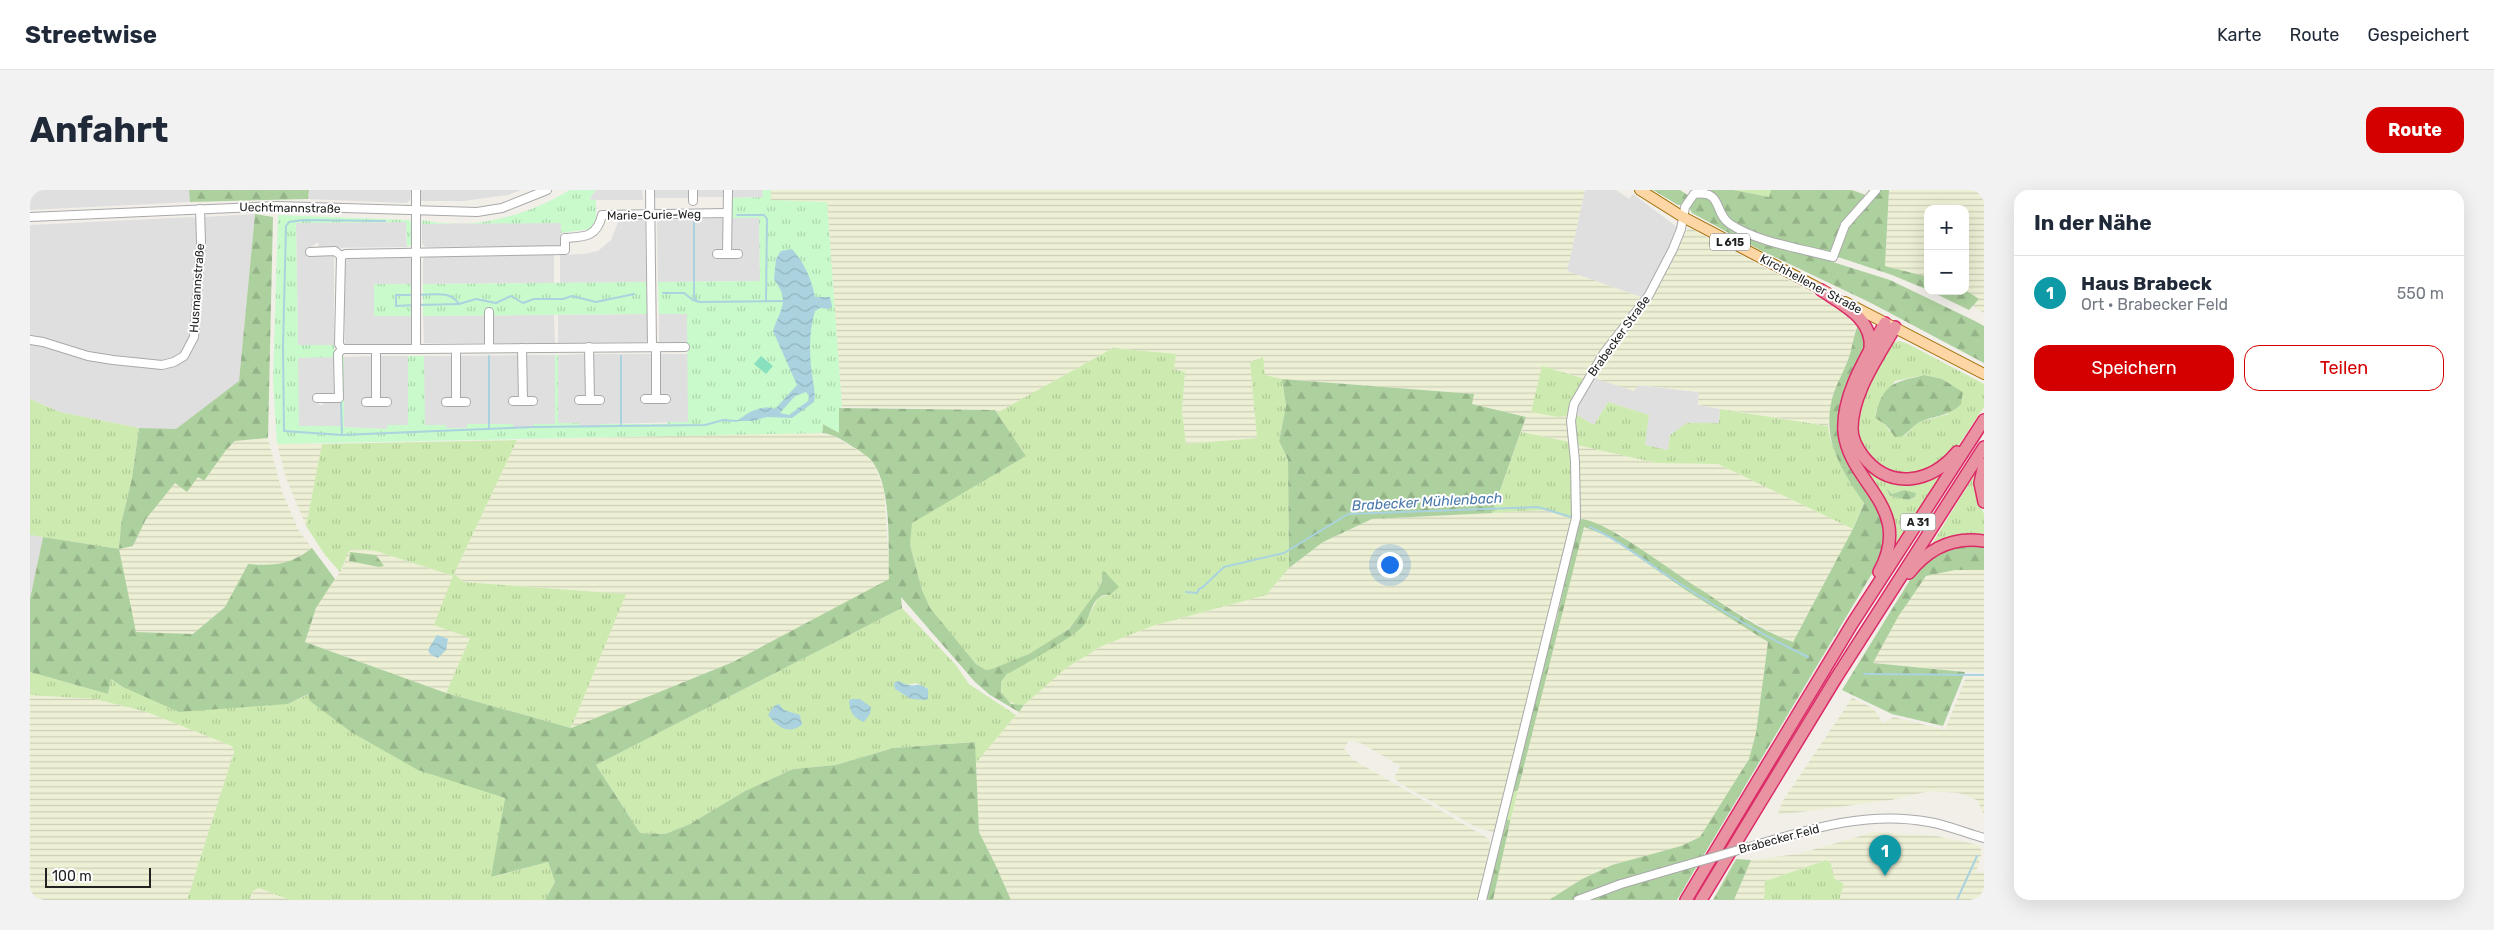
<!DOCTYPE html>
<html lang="de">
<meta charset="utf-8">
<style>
:root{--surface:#fff;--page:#f2f2f3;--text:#1f2937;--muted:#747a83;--line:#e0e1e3;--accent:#d40000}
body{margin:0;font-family:Rubik,sans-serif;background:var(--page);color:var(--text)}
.controls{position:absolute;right:15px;top:15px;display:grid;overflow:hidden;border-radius:10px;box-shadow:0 5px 20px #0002}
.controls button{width:45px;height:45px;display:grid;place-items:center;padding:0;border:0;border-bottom:1px solid var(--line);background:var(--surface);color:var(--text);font:25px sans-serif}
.scale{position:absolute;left:15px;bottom:12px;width:106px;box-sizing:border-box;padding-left:5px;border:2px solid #222;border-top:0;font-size:14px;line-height:18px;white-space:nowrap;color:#222;-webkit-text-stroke:4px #fff;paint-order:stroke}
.you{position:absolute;left:1359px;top:374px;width:18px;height:18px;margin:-12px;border:4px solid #fff;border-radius:50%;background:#1a73e8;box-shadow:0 0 0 8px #1a73e833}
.badge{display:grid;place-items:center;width:32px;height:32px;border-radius:50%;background:var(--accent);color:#fff;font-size:16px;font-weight:700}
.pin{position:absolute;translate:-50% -41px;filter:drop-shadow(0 1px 2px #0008)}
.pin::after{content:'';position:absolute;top:26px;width:18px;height:15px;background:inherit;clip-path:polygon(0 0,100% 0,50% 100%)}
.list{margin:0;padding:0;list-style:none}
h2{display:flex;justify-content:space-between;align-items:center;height:65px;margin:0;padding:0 20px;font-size:21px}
h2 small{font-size:16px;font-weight:400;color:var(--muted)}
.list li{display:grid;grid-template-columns:32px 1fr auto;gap:15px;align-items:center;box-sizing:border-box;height:75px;padding:0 20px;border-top:1px solid var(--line)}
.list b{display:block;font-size:19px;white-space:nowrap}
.list p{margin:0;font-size:16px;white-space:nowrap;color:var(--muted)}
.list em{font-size:16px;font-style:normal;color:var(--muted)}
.actions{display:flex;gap:10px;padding:15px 20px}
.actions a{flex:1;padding:11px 0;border:1px solid var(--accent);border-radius:15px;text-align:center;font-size:18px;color:var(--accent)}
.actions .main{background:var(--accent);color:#fff}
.map{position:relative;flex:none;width:1954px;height:710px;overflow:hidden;border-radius:15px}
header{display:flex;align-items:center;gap:30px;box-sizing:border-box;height:70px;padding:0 25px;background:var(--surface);border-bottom:1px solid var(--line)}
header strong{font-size:24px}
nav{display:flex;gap:28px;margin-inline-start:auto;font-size:18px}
.intro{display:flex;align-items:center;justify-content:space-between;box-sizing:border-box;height:120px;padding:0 30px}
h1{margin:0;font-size:35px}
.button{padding:12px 22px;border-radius:15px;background:var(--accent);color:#fff;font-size:18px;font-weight:700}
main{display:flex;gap:30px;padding:0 30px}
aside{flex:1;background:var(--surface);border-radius:15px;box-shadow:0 5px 20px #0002}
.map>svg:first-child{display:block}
.residential{fill:#e0dfdf}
.farmland{fill:url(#farmland-rules)}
.grass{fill:url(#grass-tufts);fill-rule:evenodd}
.forest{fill:url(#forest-firs)}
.park{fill:url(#park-tufts)}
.pitch{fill:#88e0be}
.water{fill:url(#water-waves);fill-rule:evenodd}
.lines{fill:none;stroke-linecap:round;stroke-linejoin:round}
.stream{stroke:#aad3df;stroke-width:2}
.minor-casing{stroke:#a9a9a9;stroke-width:10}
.major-casing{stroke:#a06b00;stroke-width:12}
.highway-casing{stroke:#dc2a67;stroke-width:14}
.minor{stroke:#fff;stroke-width:8}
.major{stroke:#fcd6a4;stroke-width:10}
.highway{stroke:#e892a2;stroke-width:11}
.minor-bridge-casing{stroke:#a9a9a9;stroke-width:10;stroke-linecap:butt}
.minor-bridge{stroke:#fff;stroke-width:8}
.labels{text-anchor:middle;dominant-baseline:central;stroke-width:4;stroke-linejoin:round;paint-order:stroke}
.shield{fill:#fff;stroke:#646464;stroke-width:1}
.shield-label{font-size:11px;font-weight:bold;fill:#222}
.street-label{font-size:12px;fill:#222;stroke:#fff}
.water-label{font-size:14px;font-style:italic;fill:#4a7aab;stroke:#fff}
</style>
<header>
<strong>Streetwise</strong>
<nav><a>Karte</a><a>Route</a><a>Gespeichert</a></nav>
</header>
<div class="intro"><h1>Anfahrt</h1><a class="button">Route</a></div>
<main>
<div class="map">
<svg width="1954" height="710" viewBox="0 0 1954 710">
<defs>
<pattern id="farmland-rules" width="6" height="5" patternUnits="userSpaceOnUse" patternTransform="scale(1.25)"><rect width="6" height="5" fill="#eef0d5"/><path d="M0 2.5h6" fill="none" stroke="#ccceb7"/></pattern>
<pattern id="grass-tufts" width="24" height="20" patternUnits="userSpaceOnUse" patternTransform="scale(1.25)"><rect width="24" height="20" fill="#cdebb0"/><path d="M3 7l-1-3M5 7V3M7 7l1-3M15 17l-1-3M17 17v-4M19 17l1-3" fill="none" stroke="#b0c997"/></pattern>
<pattern id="forest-firs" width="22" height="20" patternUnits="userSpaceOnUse" patternTransform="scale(1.25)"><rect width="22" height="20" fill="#add19e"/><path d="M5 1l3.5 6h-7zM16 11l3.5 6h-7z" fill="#95b388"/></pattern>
<pattern id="park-tufts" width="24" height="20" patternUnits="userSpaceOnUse" patternTransform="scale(1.25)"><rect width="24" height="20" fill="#c8facc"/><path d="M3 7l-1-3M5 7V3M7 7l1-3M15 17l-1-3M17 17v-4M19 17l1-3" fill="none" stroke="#acd6af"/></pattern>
<pattern id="water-waves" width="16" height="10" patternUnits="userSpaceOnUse" patternTransform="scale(1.25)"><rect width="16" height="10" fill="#aad3df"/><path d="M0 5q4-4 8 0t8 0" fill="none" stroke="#92b5bf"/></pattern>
</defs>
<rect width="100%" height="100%" fill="#f2efe9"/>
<!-- residential -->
<g class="residential">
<path d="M0,0H159L160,12L0,20Z"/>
<path d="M279,0H381L380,10L377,13L278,9Z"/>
<path d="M390,0H491L478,5L433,11H389Z"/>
<path d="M566,0H612L613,10H559Z"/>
<path d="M624,0H659V8H625Z"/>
<rect x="665" y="0" width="30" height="7"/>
<path d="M700,0H732L733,7L700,8Z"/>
<path d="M1555,0H1586L1599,9L1603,4L1647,37L1646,46L1614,108L1537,81Z"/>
<path d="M225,24L209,191L146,240L109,238L30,222L0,209V154L14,156L56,170L81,174L132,179L153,172L163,160L168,149L174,66V27Z"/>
<path d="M163,27L166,29L167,51L160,147L154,159L147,166L128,171L77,166L0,146V35Z"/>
<path d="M694,28L695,60H687H708H701L700,28H729L730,91L628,92L627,33L629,30Z"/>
<path d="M615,29L616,92L530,93V65L554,64L568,61L581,50L589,30Z"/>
<path d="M376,32L377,57L289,58L288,52L280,58V64H304V155H268L266,33Z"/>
<path d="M531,32V56L396,57L392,54V34Z"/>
<path d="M524,65V93L393,94V69L396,66Z"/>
<path d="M317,67H379L381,69V94L344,95L345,126H381V155H315L313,73Z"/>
<path d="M657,123L658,154H629V124Z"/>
<path d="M617,124V151L614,152L528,153V125Z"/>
<path d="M524,125L525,153H394L393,126Z"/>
<path d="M556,164L562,207L563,164H623L629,206V164H658V232L571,234L570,237H549V233L528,234V165Z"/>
<path d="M490,165L496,208V165H525V234H504V237H483L482,234H437V238H416L415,235H394V166H423L429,208L428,166Z"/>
<path d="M343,166L349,209V166H378V235H357V239L314,237V167Z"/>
<path d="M268,167H305V204H284V210L290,215H293V210L311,209V236H268Z"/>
<path d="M1566,185L1604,201L1607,195L1669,202L1668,215L1690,219L1689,233H1657L1640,245L1638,260L1617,257L1614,251L1619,225L1578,212L1564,235L1544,223L1560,191Z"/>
<path d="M0,345L13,347L0,409Z"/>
</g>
<!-- farmland -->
<g class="farmland">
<path d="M741,0H1555L1537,81L1614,108L1555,189L1512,176L1536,226L1538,224L1540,252L1491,242L1496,227L1441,214L1443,204L1244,188L1235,185L1232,167L1220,172L1227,248L1156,254L1152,221L1155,182L1144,179L1146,164L1083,158L967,223L965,220L812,217L797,12L741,10Z"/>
<path d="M1859,0H1954V123L1943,116L1948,109L1935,100V19H1898V87L1855,76Z"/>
<path d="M1660,38L1801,113L1829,133L1824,143V155L1818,171L1804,202L1798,236L1668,215L1669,202L1608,195L1604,201L1567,189L1566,185L1576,166L1611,124L1642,69L1655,42Z"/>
<path d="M775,242L802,245L837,266L845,276L854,300L860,389L703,472L541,538L595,404L434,392L424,384L487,250Z"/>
<path d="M238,248L252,302L269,341L282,358L259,373L239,375L218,374L195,417L163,444L105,442L89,359L103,356L116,329L145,293L168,287L174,291L196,260L206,251Z"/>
<path d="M247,254H292L276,336L256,288Z"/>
<path d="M1547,255L1627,273L1688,274L1823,339L1763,452L1744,444L1670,400L1594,347L1550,328Z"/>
<path d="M1515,320L1544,330L1466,639L1463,642L1444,636L1373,595L1364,588L1370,576L1333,554L1319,550L1314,559L1324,570L1459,649L1461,661L1449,710H981L965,674L949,642L945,574L1003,505L1036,478L1072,456L1122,436L1236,405L1259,378L1293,352L1342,329Z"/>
<path d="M1554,336L1580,347L1657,401L1738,452L1726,543L1719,569L1670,647L1651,656L1582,675L1552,689L1519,710H1463L1480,632Z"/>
<path d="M319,359L346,361L423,386L440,448L416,503L275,452L286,418L312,379Z"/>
<path d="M1925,380H1954V483L1843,473L1868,427L1896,386Z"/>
<path d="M1936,487L1954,488V625L1947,610L1929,603L1900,601L1861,610L1748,625L1752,612L1822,508L1843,518L1853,533L1864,527L1915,540Z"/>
<path d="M0,505L65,509L117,522L202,556L204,562L157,710H0Z"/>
<path d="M1844,642L1906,646L1949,655L1952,662L1946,683L1954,682V710H1809L1814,694L1804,688L1801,674L1797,670L1735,691L1734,710H1704L1721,670L1768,664Z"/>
<path d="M229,698H233L260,710H219L223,701Z"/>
</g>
<!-- grass -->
<g class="grass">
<path d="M1704,0H1741L1739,7Z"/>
<path d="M1869,151L1876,153L1954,194V217L1924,262L1891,285L1858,283L1835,266L1825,236L1829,213L1858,158L1864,152ZM1894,185L1912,189L1933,202L1918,224L1886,233L1876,245L1859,241L1856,235L1845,228L1846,221L1865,191Z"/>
<path d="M1083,158L1146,164L1144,179L1155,182L1152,221L1156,254L1227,248L1220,172L1233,167L1235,185L1252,189L1256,216L1249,251L1258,270L1259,378L1236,405L1122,436L1072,456L1036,478L994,515C981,517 968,505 971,492L977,484L1053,436L1068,408L1083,403L1088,397L1073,386C1068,404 1053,425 1039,438C1026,452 975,478 956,480L946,474L900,419L892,400L880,355L881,333L996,266L967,223Z"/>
<path d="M1512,176L1555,189L1536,226L1528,227L1501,222Z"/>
<path d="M0,209L30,222L109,238L102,288L91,334L89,359L0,345Z"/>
<path d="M1578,212L1619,225L1615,255L1638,260L1640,245L1657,233H1689L1690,219L1798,236C1801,263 1819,291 1834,312L1823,339L1688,274L1627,273L1547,255L1544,223L1564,235Z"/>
<path d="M1491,242L1540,252L1544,274V330L1515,320L1462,323Z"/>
<path d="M487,250L424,384L434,392L596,404L541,538L416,503L440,448L404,435L423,386L346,361L320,359L310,382L295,365L276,336L292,254Z"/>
<path d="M1826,265C1844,290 1881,300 1908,285L1910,286L1864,357ZM1856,298L1862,304L1874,300L1885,307L1878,310L1860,306Z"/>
<path d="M1945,284L1948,285L1946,296L1947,308L1954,324V347L1900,357Z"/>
<path d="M872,418L926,475L939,494L986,525L945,574L944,552L863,558L806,575L763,579L715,601L660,634L635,644L610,643L566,575ZM868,491L876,495L887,493L898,499V508L881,509L865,499L864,493Z"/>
<path d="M0,482L78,504L81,489L93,497L258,514L279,504L450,599L475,608L462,687L518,672L525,692L515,710H260L229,698L223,701L219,710H157L204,562L202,556L117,522L65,509L0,505Z"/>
<path d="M1483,599L1486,602L1488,600L1480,632L1475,631Z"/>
<path d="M1797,670L1801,674L1804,688L1814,694L1809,710H1734L1735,691Z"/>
</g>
<!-- forest -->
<g class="forest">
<path d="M159,0H279L278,9L160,12Z"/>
<path d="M1623,0H1650L1659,6L1652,15H1648Z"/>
<path d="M1679,0H1704L1739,7L1741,0H1822L1844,8L1850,0H1859L1855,76L1898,87V100L1862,85L1808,67L1809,64C1774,56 1731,51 1701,31C1689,24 1693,6 1679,0Z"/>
<path d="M1670,5L1681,10C1690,33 1694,35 1717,45L1860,90L1945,131L1954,136V173L1841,113L1730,60L1662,23L1659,17L1663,9Z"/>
<path d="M225,24L243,27L238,248L205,251L196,260L174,291L168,287L157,302L145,293L116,329L103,356L89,359L106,442L163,444L195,417L218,374C245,376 260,375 282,358L305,389L286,418L275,452L416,503L541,538L703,472L859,389C858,357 862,302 844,274C839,266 828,260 820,255C811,249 803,244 792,243L793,234L809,242V218L965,220L996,266L882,333L880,355L892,400L900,418L946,474L956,480L962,479L999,464L1039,439L1067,401L1072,391V382L1074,381L1089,397L1080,405C1062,403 1062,424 1054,435C1047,445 991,477 977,484L971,492V502L981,514L994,515L989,522L960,505L945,492L871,407L872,418L566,575L610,643L635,644L660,634L715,601L763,579L806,575L863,558L945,552L949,642L965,674L981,710H515L525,692L518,672L461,687L475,608L388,580L321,542L280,511L278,504L258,514L149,522L93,497L81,489L78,504L0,482V409L13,347L89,359L91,334L102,288L109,238L146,239L209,191Z"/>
<path d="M1935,100L1949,109L1939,120L1900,101Z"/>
<path d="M1829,133L1836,152C1826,183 1806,210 1809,244L1851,327L1854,350L1846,377L1672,668L1591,692L1543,710H1519L1552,689L1582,675L1651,656L1670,647L1719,569L1726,543L1738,452L1657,401L1580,347L1554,337L1488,600L1485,602L1483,599L1520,445L1526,432L1549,329C1571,326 1647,385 1670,399C1699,418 1731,441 1763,452L1824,337L1834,313C1809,277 1790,246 1804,202C1808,191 1814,181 1818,170C1823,157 1823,145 1829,133Z"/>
<path d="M1894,185L1912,189L1933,202L1931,214C1919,227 1903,225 1888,233C1879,238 1877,248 1865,247L1856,235L1845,228C1853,192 1863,193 1894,185Z"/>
<path d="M1252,189L1444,204L1442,214L1496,227L1462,323L1342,329L1293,352L1259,378L1258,270L1249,251L1256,216Z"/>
<path d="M1856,298L1862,304L1874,300L1886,303L1885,307L1878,310L1860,306Z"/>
<path d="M1933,354L1954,356V380H1925L1896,386L1868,427L1843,473L1935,482L1913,536L1862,524L1812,500L1883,385L1906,362Z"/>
<path d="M320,362L346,365L354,376L349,377L319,371Z"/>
<path d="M1477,629L1480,632L1463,710H1456Z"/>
<path d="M1706,669L1721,670L1704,710H1683Z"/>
<path d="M1667,676L1647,710H1555L1594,696Z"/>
</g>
<!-- park -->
<g class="park">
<path d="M540,0H566L559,9L566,10V31L560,39L531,43V33L392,34L393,30C442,42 498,25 540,0Z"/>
<path d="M732,0H741V10L797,12L812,217L809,218V243L793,234L792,243L247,254L243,192L248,25L379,30L381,32V55L377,57L376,32L266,33L268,155H304L305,167L268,168L269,236H311V167H314V237L357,239V235H378V166H394L395,235H416V238H437V234H483V237H503L504,234H525V165H528V233H549L550,237H570L571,234H637V232H658L657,124H629L628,92L730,91L729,28H700V8L733,7Z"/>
<path d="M616,92L617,124L393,126V94Z"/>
<rect x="344" y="94" width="37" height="32"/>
</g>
<!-- pitch -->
<path class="pitch" d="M731,166L743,176L736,184L724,174Z"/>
<!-- water -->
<g class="water">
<path d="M762,59C775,74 781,88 785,107H800L802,116L799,119L790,118L785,121C779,141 779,163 782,184C783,194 786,202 784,212L762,228L737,227L723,231H707C717,223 731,214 745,219L767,195L743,141C750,119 761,111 744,90L746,69L751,61ZM776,202L779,206L778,211L759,225L750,223L765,206Z"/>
<path d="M407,445L418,449L416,460L408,468L400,464L398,460Z"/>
<path d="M868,491C873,492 875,495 879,495C889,497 885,491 898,499V508L896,510L881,509L865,499L864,493Z"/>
<path d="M821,509H830L841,517L840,524L834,532C823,528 820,522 819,511Z"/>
<path d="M749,514L754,520L770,525L772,535C757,545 748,537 738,525L744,516Z"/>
</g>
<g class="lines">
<!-- stream -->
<g class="stream">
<path d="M707,25H734L737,29L736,110"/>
<path d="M355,31L273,30L259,32L256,36L253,157L254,241L312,245L504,237L675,235L693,230L707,231"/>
<path d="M664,31V105L666,110"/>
<path d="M633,103H654L663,110L670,112L754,111"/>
<path d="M383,105H366V116L384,115"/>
<path d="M388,105C403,105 420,100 429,114L446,109L466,113L481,106L493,113L504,109H533L542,106L566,112L604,104"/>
<path d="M389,115L429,114"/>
<path d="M459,166V239"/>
<path d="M591,166V235"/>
<path d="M311,211L312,245"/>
<path d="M1560,337C1589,350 1612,369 1638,386C1684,416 1729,444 1778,467"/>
<path d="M1156,402L1167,403L1169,399L1173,397L1194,377L1254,363L1318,324L1508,317L1541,327"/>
<path d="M1834,484L1954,485"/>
<path d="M1927,710L1947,666"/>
</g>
<defs>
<g id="minor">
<path d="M386,0V155L388,159L655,157"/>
<path d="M620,0L622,157"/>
<path d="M663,0V11"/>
<path d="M0,27L247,16L447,22L472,18L517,0"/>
<path d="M280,62L305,61L311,66"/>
<path d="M687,64H708"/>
<path d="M697,64L698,0"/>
<path d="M0,150L13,152L58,166L83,170L132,175L144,172L154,166L164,147L171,52L170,19"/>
<path d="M559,157L560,210"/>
<path d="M626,157V209"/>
<path d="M459,158V122"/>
<path d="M492,158L493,211"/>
<path d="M388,159H312L309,154L311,66L316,64L535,60V48C555,47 567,47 572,25L697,23"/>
<path d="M426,159V212"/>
<path d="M346,160V212"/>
<path d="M287,208H309L308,164L312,159"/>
<path d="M615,209H636"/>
<path d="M549,210H570"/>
<path d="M483,211H503"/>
<path d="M336,212H357"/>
<path d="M416,212H436"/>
<path d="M1733,653C1787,637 1841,621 1899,632C1917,635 1936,643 1954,648"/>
<path d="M1452,710L1546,328L1545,271L1541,231L1544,214L1574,163L1619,105L1643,59L1651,39L1655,17L1664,4C1694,0 1683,23 1700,34C1729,53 1770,58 1803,67L1815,35L1846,0"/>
<path d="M1548,710L1591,694L1646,678"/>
</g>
<g id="major">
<path d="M1610,0L1653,27L1798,103"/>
<path d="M1815,112L1954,184"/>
</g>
<g id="highway">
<path d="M1791,100C1813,115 1844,129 1840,160"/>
<path d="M1865,137C1848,168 1822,203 1822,239C1822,249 1827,258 1833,266C1860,301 1901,293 1927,262"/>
<path d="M1954,274L1950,293L1954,312"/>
<path d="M1849,382C1885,317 1819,294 1814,242C1811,205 1838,164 1855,133"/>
<path d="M1879,383C1898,359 1922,346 1954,351"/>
<path d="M1656,710L1822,434L1954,230"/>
<path d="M1671,710L1806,488L1954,257"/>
</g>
</defs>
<!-- minor casing -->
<use href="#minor" class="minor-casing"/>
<!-- major casing -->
<use href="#major" class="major-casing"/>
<!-- highway casing -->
<use href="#highway" class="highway-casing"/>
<!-- minor -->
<use href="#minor" class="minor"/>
<!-- major -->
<use href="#major" class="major"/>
<!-- highway -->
<use href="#highway" class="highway"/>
<defs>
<path id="minor-bridge" d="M1646,678L1733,653"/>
</defs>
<!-- minor-bridge casing -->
<use href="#minor-bridge" class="minor-bridge-casing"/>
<!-- minor-bridge -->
<use href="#minor-bridge" class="minor-bridge"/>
</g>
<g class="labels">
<!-- shield labels -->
<g class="shield">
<rect x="1680" y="43.5" width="40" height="17" rx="4"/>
<rect x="1870.5" y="323.5" width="35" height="17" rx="4"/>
</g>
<g class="shield-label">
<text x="1700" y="52">L 615</text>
<text x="1888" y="332">A 31</text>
</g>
<!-- street labels -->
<g class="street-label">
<text transform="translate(260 18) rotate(1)">Uechtmannstraße</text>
<text transform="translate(624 25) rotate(-1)">Marie-Curie-Weg</text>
<text transform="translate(1781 94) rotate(28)">Kirchhellener Straße</text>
<text transform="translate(167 98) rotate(-86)">Husmannstraße</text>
<text transform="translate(1589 146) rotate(-54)">Brabecker Straße</text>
<text transform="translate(1749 649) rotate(-15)">Brabecker Feld</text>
</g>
<!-- water labels -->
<g class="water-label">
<text transform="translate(1397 312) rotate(-3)">Brabecker Mühlenbach</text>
</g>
</g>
</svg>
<div class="controls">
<button>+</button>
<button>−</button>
</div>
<div class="scale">100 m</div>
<div class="you"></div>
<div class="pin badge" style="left:1855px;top:686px;background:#0f9aa8">1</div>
</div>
<aside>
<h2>In der Nähe<small></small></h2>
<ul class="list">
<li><span class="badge" style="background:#0f9aa8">1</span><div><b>Haus Brabeck</b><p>Ort · Brabecker Feld</p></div><em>550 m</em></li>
</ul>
<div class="actions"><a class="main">Speichern</a><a>Teilen</a></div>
</aside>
</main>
